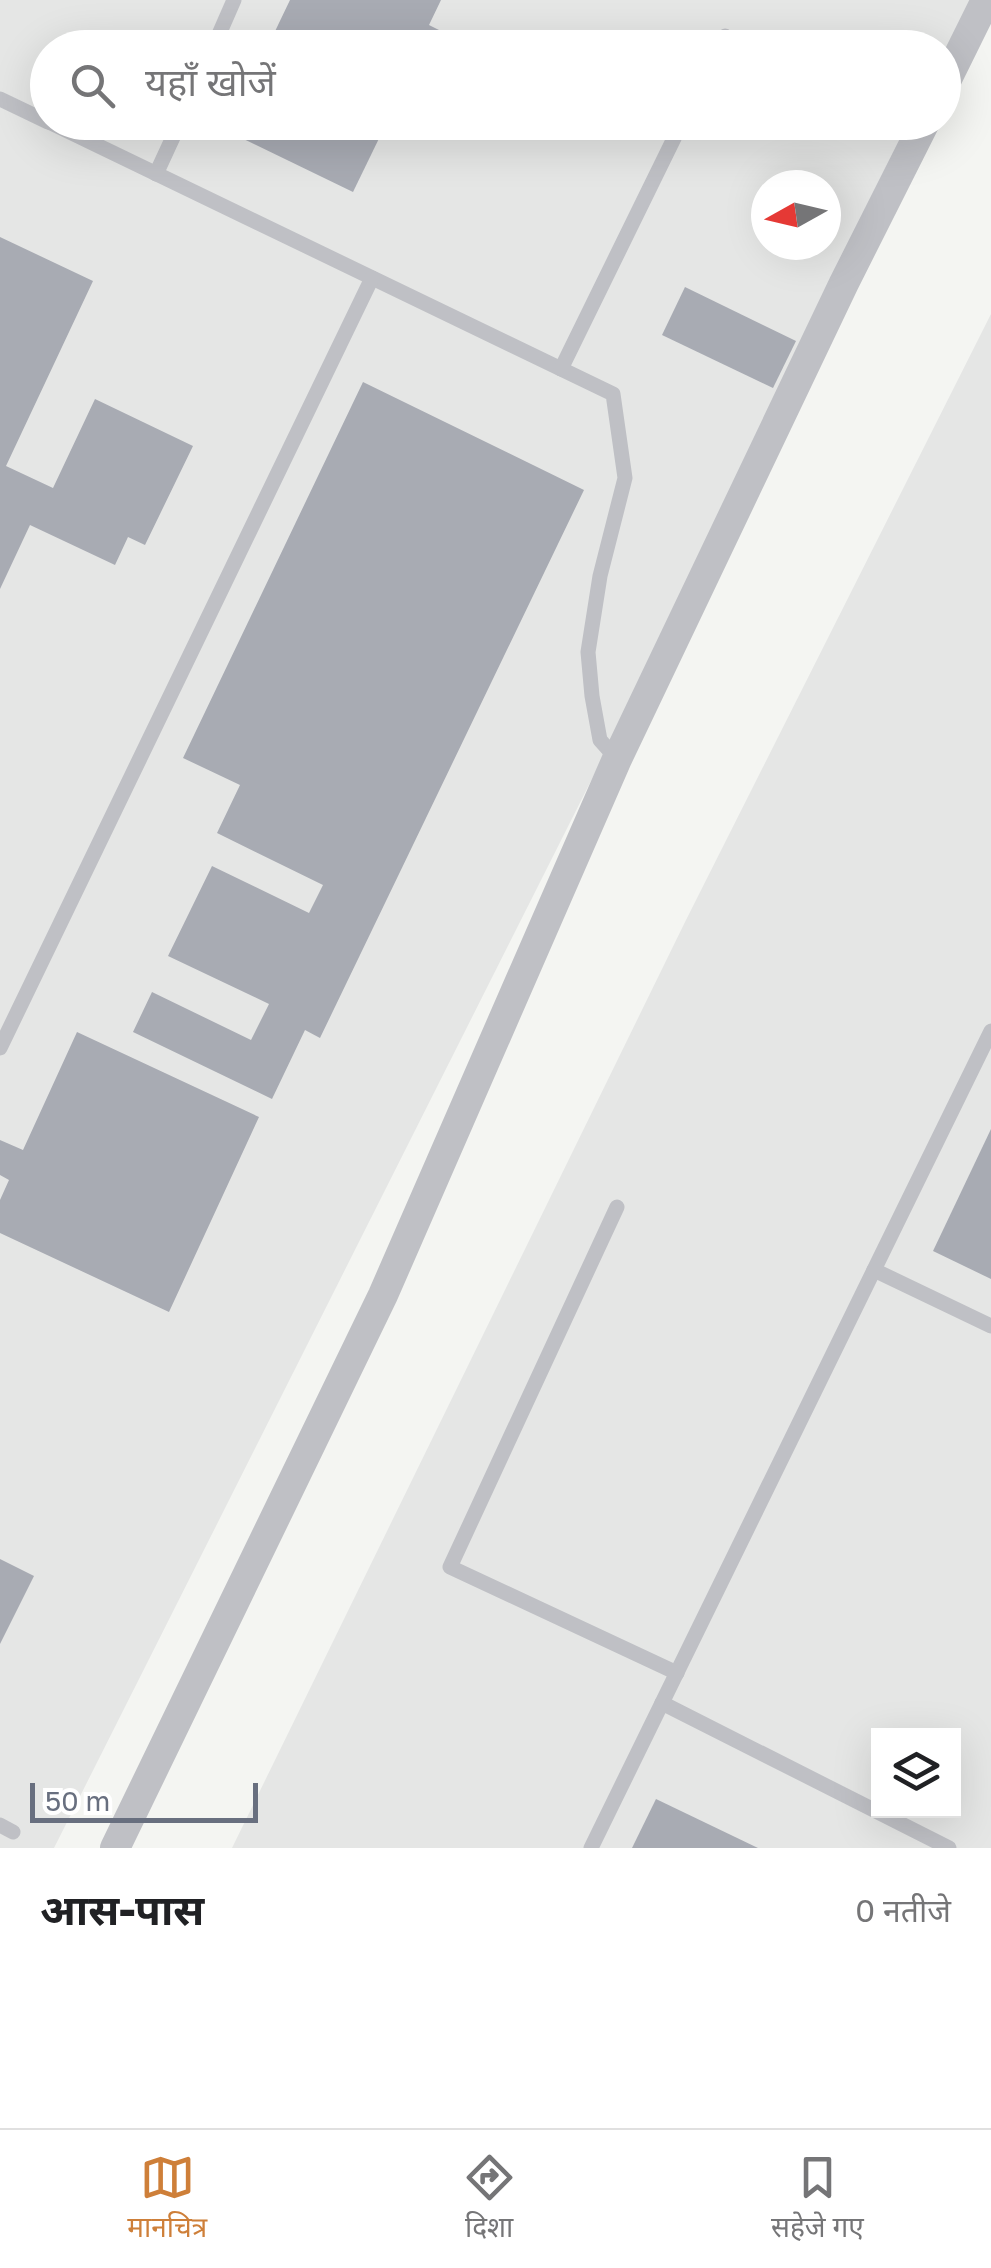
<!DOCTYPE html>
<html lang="hi">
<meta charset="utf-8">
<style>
:root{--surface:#fff;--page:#f2f2f2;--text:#202124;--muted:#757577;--line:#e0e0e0;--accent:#ce7f39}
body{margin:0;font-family:"Golos Text","Noto Sans Devanagari",sans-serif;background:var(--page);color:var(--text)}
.controls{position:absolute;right:30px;bottom:30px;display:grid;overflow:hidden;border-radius:0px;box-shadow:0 10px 40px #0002}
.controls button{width:90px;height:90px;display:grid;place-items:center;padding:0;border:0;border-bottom:2px solid var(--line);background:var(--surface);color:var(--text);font:50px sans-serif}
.compass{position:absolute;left:751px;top:170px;width:90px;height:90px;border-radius:50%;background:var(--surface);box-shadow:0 10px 40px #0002;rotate:262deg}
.scale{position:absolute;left:30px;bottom:25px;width:228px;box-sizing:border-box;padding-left:10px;border:5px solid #686f7f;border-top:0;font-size:28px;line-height:35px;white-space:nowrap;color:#686f7f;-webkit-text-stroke:8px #fff;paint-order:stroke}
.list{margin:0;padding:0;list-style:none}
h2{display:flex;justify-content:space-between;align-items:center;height:130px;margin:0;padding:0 40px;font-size:42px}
h2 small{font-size:32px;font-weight:400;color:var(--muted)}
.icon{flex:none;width:55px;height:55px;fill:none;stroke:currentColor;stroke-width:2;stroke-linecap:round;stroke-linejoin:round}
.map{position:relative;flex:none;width:991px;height:1848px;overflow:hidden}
.search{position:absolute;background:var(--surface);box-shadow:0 10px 40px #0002;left:30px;right:30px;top:30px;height:110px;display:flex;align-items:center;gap:25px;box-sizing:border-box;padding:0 35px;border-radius:55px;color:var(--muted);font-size:38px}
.sheet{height:280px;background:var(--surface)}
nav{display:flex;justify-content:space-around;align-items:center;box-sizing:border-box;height:140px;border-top:2px solid var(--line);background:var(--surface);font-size:28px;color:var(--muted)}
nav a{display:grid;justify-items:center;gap:5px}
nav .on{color:var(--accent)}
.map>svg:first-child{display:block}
.built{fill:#e5e6e5;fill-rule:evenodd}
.building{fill:#a8abb3}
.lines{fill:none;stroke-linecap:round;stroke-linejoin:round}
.lane{stroke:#bfc0c5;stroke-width:15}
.street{stroke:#bfc0c5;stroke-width:30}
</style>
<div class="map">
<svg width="991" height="1848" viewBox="0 0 991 1848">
<rect width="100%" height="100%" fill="#f4f5f2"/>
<!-- built -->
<g class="built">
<path d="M0,0H984L944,80V48H48V122L922,123L54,1848H0ZM766,185H826V245H766Z"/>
<path d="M991,314V1848H232L686,920ZM878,1736H954V1810H878Z"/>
</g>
<!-- building -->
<g class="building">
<path d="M290,0H441L429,25L459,40L455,48H267Z"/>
<path d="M232,122H387L353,192L227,131Z"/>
<path d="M0,237L93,281L6,466L53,488L95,399L193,446L145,545L128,537L115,565L30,525L0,589Z"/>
<path d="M685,287L796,341L773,388L662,335Z"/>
<path d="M363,382L584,490L320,1038L305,1030L272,1099L133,1032L152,992L251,1040L269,1004L168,956L212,866L309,913L323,885L217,833L240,785L183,758Z"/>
<path d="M77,1032L259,1117L169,1312L0,1233V1200L9,1180L0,1175V1140L23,1150Z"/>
<path d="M991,1129V1279L933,1251Z"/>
<path d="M0,1559L34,1576L0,1644Z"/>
<path d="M656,1799L758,1848H632Z"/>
</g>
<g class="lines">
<!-- lane -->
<g class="lane">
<path d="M213,48L234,0"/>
<path d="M719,48L725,36"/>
<path d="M0,99L48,122"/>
<path d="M49,122L613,394L625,478L600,576L588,652L592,696L600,740L617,759"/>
<path d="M156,174L180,122"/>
<path d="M561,369L682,122"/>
<path d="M0,1048L372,278"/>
<path d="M617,1207L450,1567L677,1673"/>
<path d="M874,1270L991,1326"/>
<path d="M662,1703L949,1848"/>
<path d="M0,1825L13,1832"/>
<path d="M591,1848L991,1031"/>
</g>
<!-- street -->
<g class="street">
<path d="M944,85L986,0"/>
<path d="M115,1848L383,1295L617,759L844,283L925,122"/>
</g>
</g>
</svg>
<div class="controls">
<button><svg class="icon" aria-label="layers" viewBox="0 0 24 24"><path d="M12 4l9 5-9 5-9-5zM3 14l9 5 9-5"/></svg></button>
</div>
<svg class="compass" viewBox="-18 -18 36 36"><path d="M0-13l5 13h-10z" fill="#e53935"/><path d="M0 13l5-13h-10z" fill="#757577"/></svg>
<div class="scale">50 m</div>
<div class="search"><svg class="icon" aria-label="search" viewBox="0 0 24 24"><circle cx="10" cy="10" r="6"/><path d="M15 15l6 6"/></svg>यहाँ खोजें</div>
</div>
<section class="sheet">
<h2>आस-पास<small>0 नतीजे</small></h2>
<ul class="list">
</ul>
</section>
<nav>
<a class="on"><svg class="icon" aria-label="map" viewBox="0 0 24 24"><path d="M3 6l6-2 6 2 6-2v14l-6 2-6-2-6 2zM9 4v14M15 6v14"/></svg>मानचित्र</a>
<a><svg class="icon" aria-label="directions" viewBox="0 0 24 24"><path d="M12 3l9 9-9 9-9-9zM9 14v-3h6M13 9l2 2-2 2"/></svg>दिशा</a>
<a><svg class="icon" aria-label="saved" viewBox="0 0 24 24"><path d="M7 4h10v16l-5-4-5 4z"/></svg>सहेजे गए</a>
</nav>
